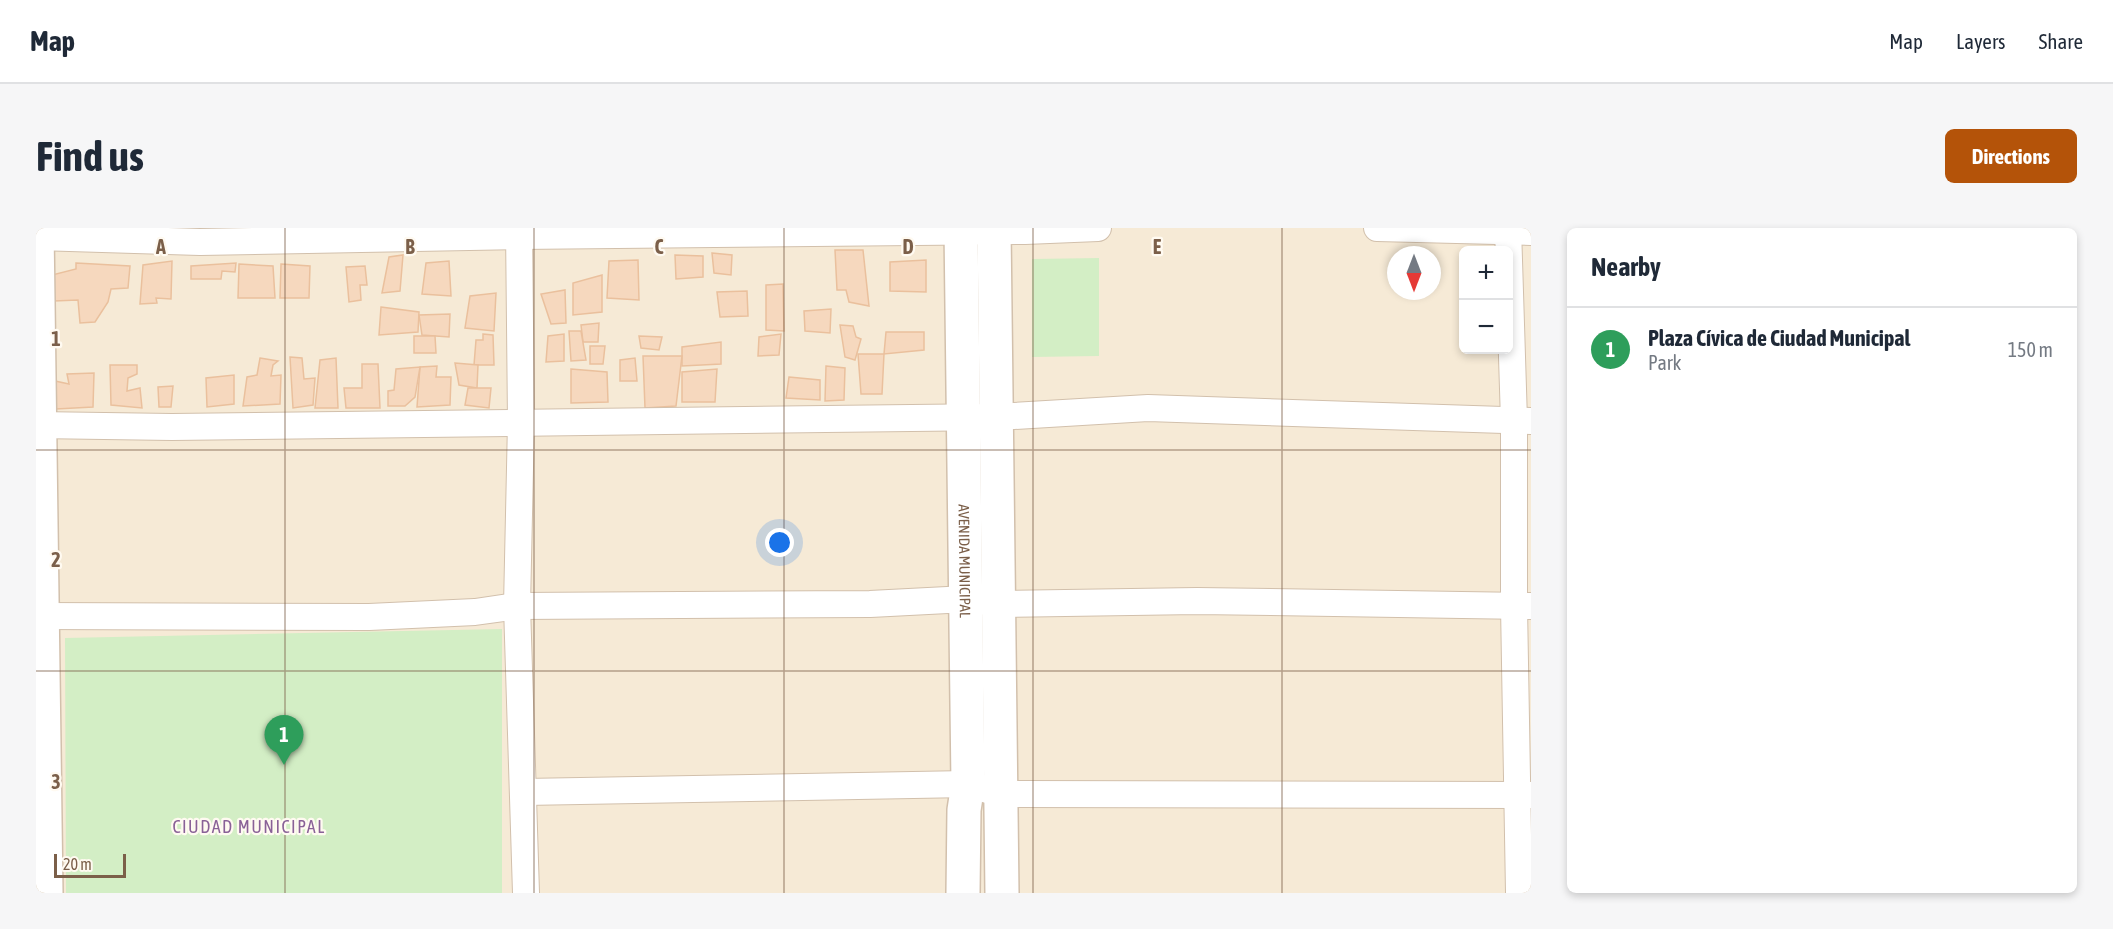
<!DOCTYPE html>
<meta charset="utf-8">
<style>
:root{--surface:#fff;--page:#f6f6f7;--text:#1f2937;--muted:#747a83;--line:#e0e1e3;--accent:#b45309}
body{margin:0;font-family:"Asap Condensed",sans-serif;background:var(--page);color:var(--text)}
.controls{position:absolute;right:18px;top:18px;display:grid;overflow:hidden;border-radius:9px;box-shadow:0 3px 9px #0003}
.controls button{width:54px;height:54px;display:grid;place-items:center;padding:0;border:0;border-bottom:2px solid var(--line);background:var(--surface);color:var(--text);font:30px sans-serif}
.compass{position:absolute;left:1351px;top:18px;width:54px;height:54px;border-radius:50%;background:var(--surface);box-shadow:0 3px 9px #0003;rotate:180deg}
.scale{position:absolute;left:18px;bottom:15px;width:72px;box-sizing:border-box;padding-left:6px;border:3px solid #7b5f49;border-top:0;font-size:16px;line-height:21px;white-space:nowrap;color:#7b5f49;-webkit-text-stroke:4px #fffaf1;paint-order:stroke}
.you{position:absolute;left:744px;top:315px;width:21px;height:21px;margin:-15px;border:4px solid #fff;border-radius:50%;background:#1a73e8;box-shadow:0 0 0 9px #1a73e833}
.badge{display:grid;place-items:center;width:39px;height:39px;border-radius:50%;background:var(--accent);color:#fff;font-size:20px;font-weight:700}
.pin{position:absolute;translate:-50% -50px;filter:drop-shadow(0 2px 3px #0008)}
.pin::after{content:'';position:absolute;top:32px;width:21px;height:18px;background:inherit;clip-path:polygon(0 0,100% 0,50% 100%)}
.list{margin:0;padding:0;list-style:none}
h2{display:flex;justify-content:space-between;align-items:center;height:78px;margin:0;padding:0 24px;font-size:26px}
h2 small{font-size:20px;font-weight:400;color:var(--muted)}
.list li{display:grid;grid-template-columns:39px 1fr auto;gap:18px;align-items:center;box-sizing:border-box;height:84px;padding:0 24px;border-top:2px solid var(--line)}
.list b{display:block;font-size:22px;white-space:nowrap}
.list p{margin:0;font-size:20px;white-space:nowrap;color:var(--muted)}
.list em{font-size:20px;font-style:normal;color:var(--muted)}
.map{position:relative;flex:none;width:1495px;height:665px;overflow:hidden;border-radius:9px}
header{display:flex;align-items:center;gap:36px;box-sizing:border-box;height:84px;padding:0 30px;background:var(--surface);border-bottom:2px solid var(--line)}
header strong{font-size:28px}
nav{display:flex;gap:33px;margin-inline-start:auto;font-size:21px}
.intro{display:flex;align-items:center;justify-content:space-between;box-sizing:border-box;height:144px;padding:0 36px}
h1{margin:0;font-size:42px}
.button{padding:15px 27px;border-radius:9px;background:var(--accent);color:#fff;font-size:21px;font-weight:700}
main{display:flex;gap:36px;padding:0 36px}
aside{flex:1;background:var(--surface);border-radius:9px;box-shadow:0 3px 9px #0003}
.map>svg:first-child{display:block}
.residential{fill:#f6ead6;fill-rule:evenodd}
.green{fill:#d3eec5}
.building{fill:#f6d8be;stroke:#eac09d;stroke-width:1.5}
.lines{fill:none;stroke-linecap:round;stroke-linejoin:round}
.minor-casing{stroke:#d2c0ac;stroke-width:28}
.tertiary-casing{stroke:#d2c0ac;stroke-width:36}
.minor{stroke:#fff;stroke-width:26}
.tertiary{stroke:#fff;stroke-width:33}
.grid{fill:none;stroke:#7b5f49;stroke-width:1.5;stroke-opacity:0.55}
.labels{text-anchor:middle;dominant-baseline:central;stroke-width:4.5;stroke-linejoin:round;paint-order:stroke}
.street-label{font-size:15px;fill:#7b5f49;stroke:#fffaf1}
.quarter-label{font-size:18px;letter-spacing:1.5px;fill:#896197;stroke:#fffaf1}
.grid-label{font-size:20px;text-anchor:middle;font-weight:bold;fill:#7b5f49;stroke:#fffaf1;stroke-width:4.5;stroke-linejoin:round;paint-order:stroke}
</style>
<header>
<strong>Map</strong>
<nav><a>Map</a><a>Layers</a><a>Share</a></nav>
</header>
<div class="intro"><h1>Find us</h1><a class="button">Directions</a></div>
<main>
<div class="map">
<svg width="1495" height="665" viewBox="0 0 1495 665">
<rect width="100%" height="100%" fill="#fef7e9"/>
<!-- residential -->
<path class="residential" d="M0,0H1495V665H0ZM1428,22H1472V122H1428ZM1360,27H1396V63H1360Z"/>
<!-- green -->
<g class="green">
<path d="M1063,30V128L996,129V31Z"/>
<path d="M466,401V665H30L29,410Z"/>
</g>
<!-- building -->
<g class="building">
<path d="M799,22H827L833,78L813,74L810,62H801Z"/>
<path d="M676,25L696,27L695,47L678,45Z"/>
<path d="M367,27L364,63L346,65L353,29Z"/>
<path d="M639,27L667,28V49L640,51Z"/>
<path d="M602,32L603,72L571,70L573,33Z"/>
<path d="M890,32V64L854,63V34Z"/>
<path d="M136,33L135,71L120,70L121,75L104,76L107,37Z"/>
<path d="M413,33L415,68L386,66L390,35Z"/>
<path d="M40,35L94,38L92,60L75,61L72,74L59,94L44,95L42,72L18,73L16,47L40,41Z"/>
<path d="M200,35L199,44L186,43L185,51H155V38Z"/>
<path d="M203,36L237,38L239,70H202Z"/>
<path d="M245,36L274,38L273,70H244Z"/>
<path d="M329,38L331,57H324L325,72L313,74L310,39Z"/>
<path d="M566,47V84L537,87V55Z"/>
<path d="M747,56L748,103L730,102V57Z"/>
<path d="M529,62L530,95L515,96L505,66Z"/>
<path d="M711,63L712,88L684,89L681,64Z"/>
<path d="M460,65L458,103L429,100L434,68Z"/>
<path d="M345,79L383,84L382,104L343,107Z"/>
<path d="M795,81L794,105L769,103L768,83Z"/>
<path d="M414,86L413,109L386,107L383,87Z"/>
<path d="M563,95L562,114H547L545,97Z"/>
<path d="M804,97L817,98L820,109L825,111L819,132L809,129Z"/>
<path d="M533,103H545L550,132L535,133Z"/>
<path d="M850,104H888V122L848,126Z"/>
<path d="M447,106L457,107L458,137H438L440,112H447Z"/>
<path d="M528,106V133L510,134L512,108Z"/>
<path d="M745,106L743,127L722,128L723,109Z"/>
<path d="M378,108H399L400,125H378Z"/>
<path d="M603,108L626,109L623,122L605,120Z"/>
<path d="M685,114V136L646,138V119Z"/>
<path d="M554,118H569L567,136H554Z"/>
<path d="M822,126H848L846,166H825Z"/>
<path d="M607,128H646L640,178L609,180Z"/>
<path d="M254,129L266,130L268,151L279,150L277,177L257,180Z"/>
<path d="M224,130L242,133L237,137L235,148L245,147L244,176L207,178L211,149L221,147Z"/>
<path d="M300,130L302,180H279L284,132Z"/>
<path d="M599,130L601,153H584V132Z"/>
<path d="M419,135L442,137L441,160L423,157Z"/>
<path d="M326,136H342L344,180H310L308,160H326Z"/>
<path d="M74,137H101V146L92,150L91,163L104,160L106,180L75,177Z"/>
<path d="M401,138L400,149H415L414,177L381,179L384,139Z"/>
<path d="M790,138L809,140L808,172L789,173Z"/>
<path d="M384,139L379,169L369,178H352V163L358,162L360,141Z"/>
<path d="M535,141L571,144L572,174L535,175Z"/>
<path d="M681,141L679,174H646V144Z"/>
<path d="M58,145L57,179L20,181L19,153L33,156L31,146Z"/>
<path d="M198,147V176L171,179L170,150Z"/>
<path d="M753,149L784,152V172L750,170Z"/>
<path d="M137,158L135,179H123L122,159Z"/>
<path d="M432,160H455L453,180L429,177Z"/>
</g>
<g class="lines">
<defs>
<g id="minor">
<path d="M483,0L485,194L481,378L490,665"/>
<path d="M1341,0L1495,4"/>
<path d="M1472,0L1478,193V378L1483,665"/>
<path d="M1,9L164,14L483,8L989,3L1062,0"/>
<path d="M0,197L136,199L961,189L1112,180L1495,193"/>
<path d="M0,388L333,389L439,384L481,378L834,376L931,371L964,376L1161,373L1495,378"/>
<path d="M488,564L932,556L965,566L1495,567"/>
</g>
<g id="tertiary">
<path d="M1,0L10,665"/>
<path id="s1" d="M925,0L932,556L928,582L927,665"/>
<path d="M958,0L966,665"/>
</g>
</defs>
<!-- minor casing -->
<use href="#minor" class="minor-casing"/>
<!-- tertiary casing -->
<use href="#tertiary" class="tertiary-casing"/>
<!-- minor -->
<use href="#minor" class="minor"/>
<!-- tertiary -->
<use href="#tertiary" class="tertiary"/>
</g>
<!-- grid -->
<path class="grid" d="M249,0V665M498,0V665M748,0V665M997,0V665M1246,0V665M0,222H1495M0,443H1495"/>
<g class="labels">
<!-- street labels -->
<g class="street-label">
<text stroke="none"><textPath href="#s1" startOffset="333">AVENIDA MUNICIPAL</textPath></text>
</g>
<!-- quarter labels -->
<g class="quarter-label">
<text x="213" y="598">CIUDAD MUNICIPAL</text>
</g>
</g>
<g class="grid-label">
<text x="125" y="26">A</text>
<text x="374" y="26">B</text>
<text x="623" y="26">C</text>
<text x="872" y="26">D</text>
<text x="1121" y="26">E</text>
<text x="20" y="118">1</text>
<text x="20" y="339">2</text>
<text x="20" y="561">3</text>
</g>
</svg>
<div class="controls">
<button>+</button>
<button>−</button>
</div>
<svg class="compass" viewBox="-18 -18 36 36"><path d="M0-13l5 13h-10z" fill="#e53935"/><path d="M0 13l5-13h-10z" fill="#747a83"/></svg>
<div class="scale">20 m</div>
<div class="you"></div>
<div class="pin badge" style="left:248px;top:537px;background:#2e9e5b">1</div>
</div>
<aside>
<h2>Nearby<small></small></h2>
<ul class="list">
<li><span class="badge" style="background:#2e9e5b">1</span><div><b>Plaza Cívica de Ciudad Municipal</b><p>Park</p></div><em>150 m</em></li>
</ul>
</aside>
</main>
